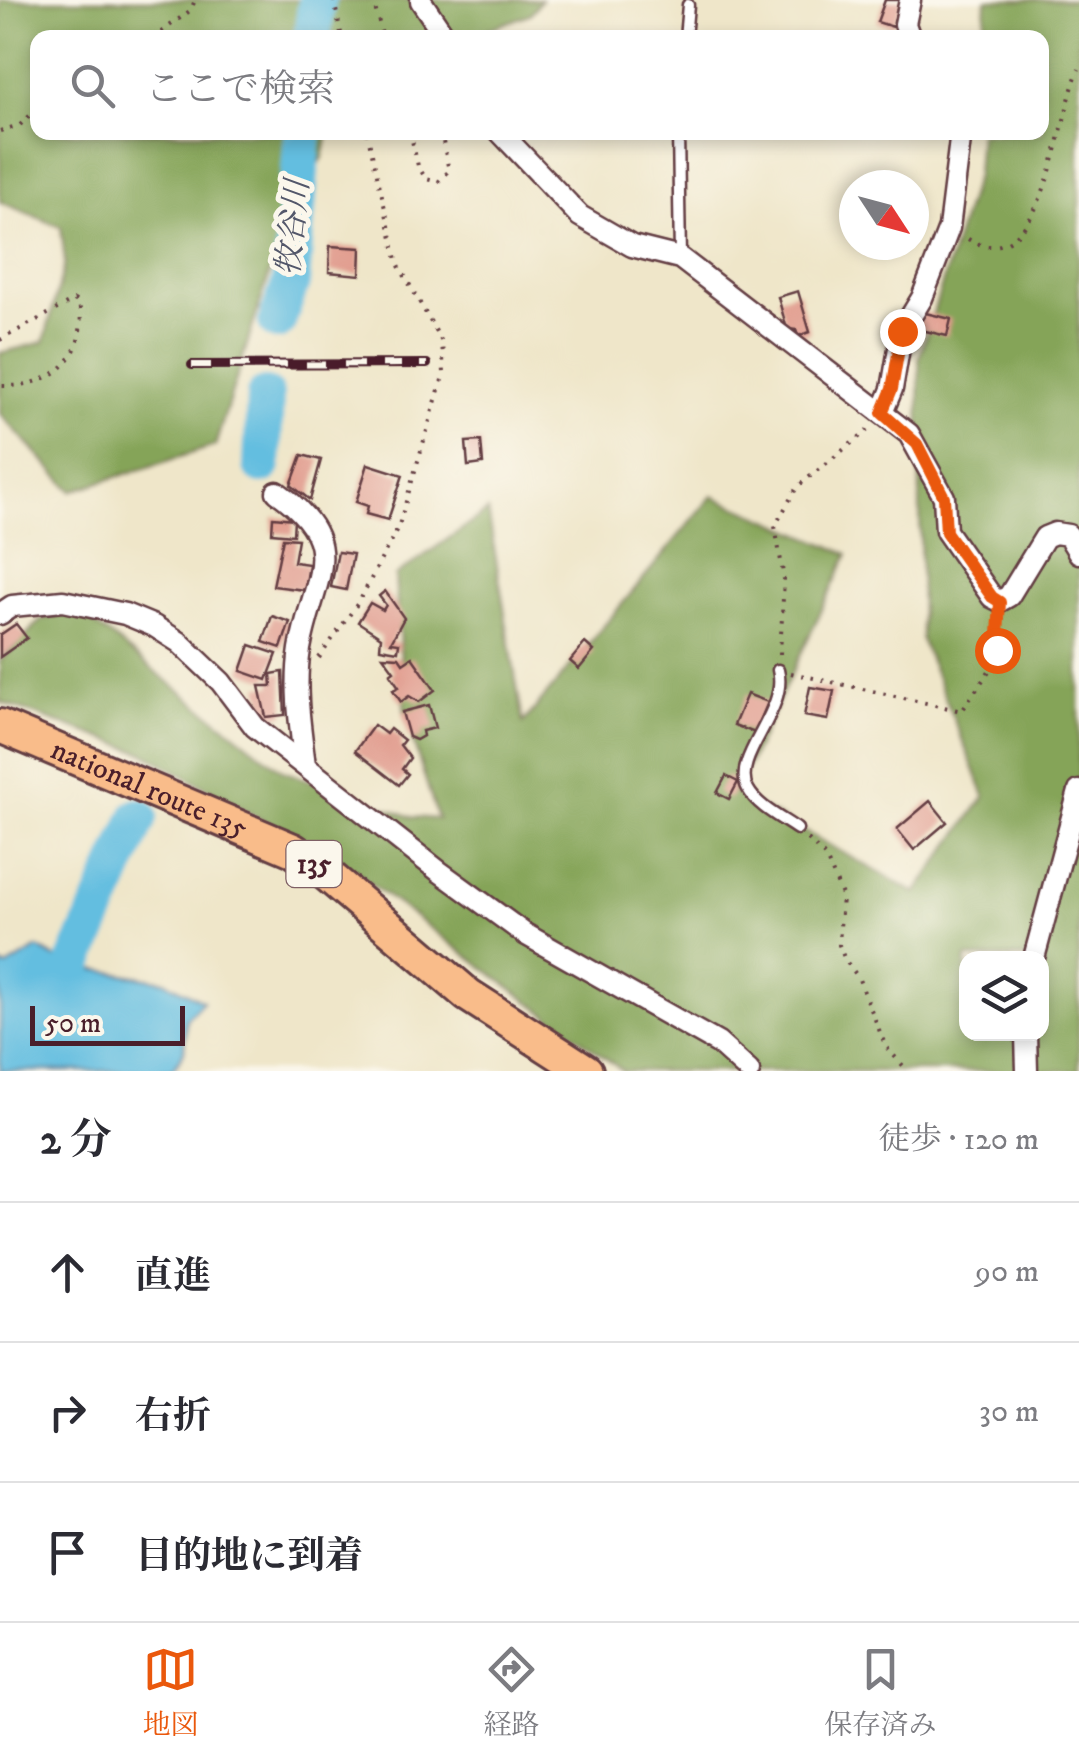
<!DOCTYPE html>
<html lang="ja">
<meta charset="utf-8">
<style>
:root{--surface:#fff;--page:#f7f7f7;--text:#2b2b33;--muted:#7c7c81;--line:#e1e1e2;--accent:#ea580c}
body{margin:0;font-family:"IM FELL DW Pica","Noto Serif JP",serif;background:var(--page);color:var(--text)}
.controls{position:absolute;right:30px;bottom:30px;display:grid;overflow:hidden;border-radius:20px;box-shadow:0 5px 15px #0003}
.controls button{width:90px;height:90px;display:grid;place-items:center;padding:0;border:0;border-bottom:2px solid var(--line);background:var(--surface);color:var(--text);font:50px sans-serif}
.compass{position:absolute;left:839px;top:170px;width:90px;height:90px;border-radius:50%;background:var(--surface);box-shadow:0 5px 15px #0003;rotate:126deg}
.scale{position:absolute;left:30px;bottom:25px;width:155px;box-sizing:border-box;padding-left:10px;border:5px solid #4a1f2b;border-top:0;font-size:28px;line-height:35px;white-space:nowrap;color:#4a1f2b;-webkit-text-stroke:8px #fbf7ec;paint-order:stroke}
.stop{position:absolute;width:30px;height:30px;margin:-22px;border:8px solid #ea580c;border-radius:50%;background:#fff}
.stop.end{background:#ea580c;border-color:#fff;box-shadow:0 2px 10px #0008}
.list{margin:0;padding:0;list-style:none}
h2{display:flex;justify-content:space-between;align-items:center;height:130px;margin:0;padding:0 40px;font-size:42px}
h2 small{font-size:32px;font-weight:400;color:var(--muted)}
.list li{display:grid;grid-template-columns:65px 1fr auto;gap:30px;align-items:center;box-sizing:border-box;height:140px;padding:0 40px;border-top:2px solid var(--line)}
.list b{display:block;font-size:38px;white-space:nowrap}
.list em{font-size:32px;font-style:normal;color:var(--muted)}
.icon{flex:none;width:55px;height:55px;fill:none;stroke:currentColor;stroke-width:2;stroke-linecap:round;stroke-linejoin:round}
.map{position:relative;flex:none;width:1079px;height:1071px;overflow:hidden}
.search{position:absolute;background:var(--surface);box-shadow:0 5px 15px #0003;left:30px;right:30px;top:30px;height:110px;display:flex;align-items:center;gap:25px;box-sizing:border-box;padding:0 35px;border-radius:20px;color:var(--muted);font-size:38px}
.sheet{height:550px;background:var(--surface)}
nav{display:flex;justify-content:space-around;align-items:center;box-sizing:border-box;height:140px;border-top:2px solid var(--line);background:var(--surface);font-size:28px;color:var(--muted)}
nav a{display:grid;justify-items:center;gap:5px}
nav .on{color:var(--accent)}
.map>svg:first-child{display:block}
.forest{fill:#85a458;stroke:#686242;stroke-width:2.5;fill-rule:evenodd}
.water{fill:#63bee0;stroke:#566e86;stroke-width:2.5}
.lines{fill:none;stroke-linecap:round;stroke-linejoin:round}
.river{stroke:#63bee0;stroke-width:38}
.building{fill:#e19c8e}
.service-casing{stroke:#633d43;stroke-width:15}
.minor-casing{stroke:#633d43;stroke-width:25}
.trunk-casing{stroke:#633d43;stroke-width:38}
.path{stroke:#633d43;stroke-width:4;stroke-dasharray:2.5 8;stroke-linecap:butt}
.service{stroke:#fff;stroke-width:10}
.minor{stroke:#fff;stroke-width:20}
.trunk{stroke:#f9bc8a;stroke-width:32}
.rail-casing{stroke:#4a1f2b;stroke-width:10}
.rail{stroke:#fbf7ec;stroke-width:6;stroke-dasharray:19;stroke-linecap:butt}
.route{stroke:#ea580c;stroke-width:12}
.labels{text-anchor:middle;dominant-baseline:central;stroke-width:10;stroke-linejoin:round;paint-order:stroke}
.shield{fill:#fbf7ec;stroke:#7f6065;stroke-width:2.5}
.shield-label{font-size:28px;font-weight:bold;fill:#4a1f2b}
.street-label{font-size:30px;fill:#4a1f2b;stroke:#fbf7ec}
.water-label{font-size:32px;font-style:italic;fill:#53576a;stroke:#fbf7ec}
</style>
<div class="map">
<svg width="1079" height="1071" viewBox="0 0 1079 1071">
<rect width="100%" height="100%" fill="#fbf7ec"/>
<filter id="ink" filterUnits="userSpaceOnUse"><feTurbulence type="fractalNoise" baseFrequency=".01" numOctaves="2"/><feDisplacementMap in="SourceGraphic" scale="20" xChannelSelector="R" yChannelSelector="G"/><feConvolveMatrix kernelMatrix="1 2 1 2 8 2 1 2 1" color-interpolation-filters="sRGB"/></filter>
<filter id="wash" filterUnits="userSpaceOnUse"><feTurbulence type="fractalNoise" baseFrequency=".0048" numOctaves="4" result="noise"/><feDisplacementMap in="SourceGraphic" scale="40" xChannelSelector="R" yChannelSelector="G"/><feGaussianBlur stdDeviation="2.25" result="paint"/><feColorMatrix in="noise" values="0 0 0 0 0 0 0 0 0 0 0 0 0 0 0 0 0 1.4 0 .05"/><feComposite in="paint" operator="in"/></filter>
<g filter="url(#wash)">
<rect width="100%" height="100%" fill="#efe6c9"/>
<!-- forest -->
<g class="forest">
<path d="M0,0H541L530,14L467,37L38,38V132L328,133L323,157L289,212L215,446L72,491L0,414V353L44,342L65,263L61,227L0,202Z"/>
<path d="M986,0H1079V1071H623L357,874L144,753L0,702V661L42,619L78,611L283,771L412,817L438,819L405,716L395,576L488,511L523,723L712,496L848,554L735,793L916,893L985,796L921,639L919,358L976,175L979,133L1042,132V38L984,37ZM966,958H1042V1034H966Z"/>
</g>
<!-- water -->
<path class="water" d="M38,948L68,965L165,981L203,1001L186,1019L184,1052L172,1071H0V965L7,967Z"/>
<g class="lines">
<!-- river -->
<g class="river">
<path d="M312,38L317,0"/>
<path d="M277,321L291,282L303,132"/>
<path d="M262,465L265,396"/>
<path d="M74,966L139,817"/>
</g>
</g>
<g id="blocks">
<!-- building -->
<g class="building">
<path d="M885,0H903L893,27L877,22Z"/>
<path d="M330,246L361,248L360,275L329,272Z"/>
<path d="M798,291L810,332L798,336L796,330L787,329L778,297Z"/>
<path d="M921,312L951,319L947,336L917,329Z"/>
<path d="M481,441L483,464L468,466L466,442Z"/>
<path d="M302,455L321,460L310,500L291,485Z"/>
<path d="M368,464L403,475L388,520L366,514L368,506L356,502Z"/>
<path d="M273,517L294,519L293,535L272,533Z"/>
<path d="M283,538L298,539L294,562L309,564L305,590L273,586Z"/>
<path d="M338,552L353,554L346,590L331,587Z"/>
<path d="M385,591L404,618L391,642L399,643L398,651L380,648L381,637L358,622L370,603L383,610L386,605L379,596Z"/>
<path d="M272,616L290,622L281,648L263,642Z"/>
<path d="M16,624L27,638L0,657V635Z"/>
<path d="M585,643L594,651L579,669L570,661Z"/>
<path d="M250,645L277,654L267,680L241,671Z"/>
<path d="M383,656L399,657L403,663L412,657L435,690L419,702L409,696L401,702L393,690L399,687L390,674L394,671Z"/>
<path d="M283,672L285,715L266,717L259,686H272L271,674Z"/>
<path d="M810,687L834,691L828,720L804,716Z"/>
<path d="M747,694L768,702L755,733L734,725Z"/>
<path d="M429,705L435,728L422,731L423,736L416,740L409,737L402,712Z"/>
<path d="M374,725L386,734L390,729L404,740L400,745L410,758L402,769L408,774L399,785L355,751Z"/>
<path d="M726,776L738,782L729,799L717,793Z"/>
<path d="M930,801L947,822L914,850L897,829Z"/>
</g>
</g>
</g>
<g filter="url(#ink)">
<use href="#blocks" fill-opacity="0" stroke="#633d43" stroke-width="2.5"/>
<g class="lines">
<defs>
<g id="service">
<path d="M685,38L688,5"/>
<path d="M678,132L680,258"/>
<path d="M778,670C789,711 730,758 748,789C757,806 781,818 797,829"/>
</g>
<g id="minor">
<path d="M421,1L446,38"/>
<path d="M910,38L905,24L910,0"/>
<path d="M500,132L580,216L632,246L680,258L909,434L944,497L946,531L992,597L1000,601L1009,596L1045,537L1055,533L1068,535L1079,553"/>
<path d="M882,413L892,389L902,331L922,298L949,228L961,132"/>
<path d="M277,492C352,545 312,578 300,649C294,688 300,726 305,765"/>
<path d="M0,614L12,606L63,601L125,614L154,626L179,642L221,682L255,727L440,872L525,934L718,1043L749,1071"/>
<path d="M1034,958L1079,791"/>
<path d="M1026,1034L1027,1071"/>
</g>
<g id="trunk">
<path id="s1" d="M0,726L293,850L324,872L468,995L586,1071"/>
</g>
</defs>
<!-- service casing -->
<use href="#service" class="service-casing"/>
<!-- minor casing -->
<use href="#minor" class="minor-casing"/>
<!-- trunk casing -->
<use href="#trunk" class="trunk-casing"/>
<!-- path -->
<g class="path">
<path d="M334,0L342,38"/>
<path d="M373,0L383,38"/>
<path d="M153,38L191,10L195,0"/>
<path d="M0,131L20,125L38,108"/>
<path d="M410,132L418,166L426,179L438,182L449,171L441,132"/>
<path d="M968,239C1045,283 1059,111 1079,69"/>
<path d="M0,340L74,300L79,303C89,359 52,388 0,386"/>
<path d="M780,654L784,579L775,526L797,487L868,430"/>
<path d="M319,658L360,600L399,525L444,373L442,342L398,264L367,132"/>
<path d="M791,673L962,711L991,668L1001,621"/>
<path d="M808,839L826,858L842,895L839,945L845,960L858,977L886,1047L908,1071"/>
</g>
<!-- service -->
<use href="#service" class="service"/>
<!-- minor -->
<use href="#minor" class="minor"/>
<!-- trunk -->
<use href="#trunk" class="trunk"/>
<defs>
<path id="rail" d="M192,365L427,364"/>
</defs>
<!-- rail casing -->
<use href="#rail" class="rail-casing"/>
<!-- rail -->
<use href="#rail" class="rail"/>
</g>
</g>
<g class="lines" filter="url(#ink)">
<!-- route -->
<path class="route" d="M902,331L892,389L882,413L917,444L944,497L946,532L992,597L1000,602L997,650"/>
</g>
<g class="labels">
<!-- shield labels -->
<rect class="shield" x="286.5" y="841" width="55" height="46" rx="8"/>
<g class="shield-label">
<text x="314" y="864">135</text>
</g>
<!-- street labels -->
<g class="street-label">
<text stroke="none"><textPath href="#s1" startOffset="162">national route 135</textPath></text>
</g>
<!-- water labels -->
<g class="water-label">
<text transform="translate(294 228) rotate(-84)">牧谷川</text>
</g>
</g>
</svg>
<div class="controls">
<button><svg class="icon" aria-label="layers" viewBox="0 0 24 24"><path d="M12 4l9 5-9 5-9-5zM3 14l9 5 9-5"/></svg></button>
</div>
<svg class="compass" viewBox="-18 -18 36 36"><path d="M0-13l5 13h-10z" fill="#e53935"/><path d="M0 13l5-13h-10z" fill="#7c7c81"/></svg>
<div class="scale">50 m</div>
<div class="stop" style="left:997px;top:650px"></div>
<div class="stop end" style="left:902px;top:331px"></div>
<div class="search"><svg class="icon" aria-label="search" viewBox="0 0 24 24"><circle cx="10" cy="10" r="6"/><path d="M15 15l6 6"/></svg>ここで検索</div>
</div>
<section class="sheet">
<h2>2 分<small>徒歩 · 120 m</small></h2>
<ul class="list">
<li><svg class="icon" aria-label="ahead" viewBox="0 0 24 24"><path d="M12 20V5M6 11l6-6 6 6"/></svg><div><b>直進</b></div><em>90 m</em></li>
<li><svg class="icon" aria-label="right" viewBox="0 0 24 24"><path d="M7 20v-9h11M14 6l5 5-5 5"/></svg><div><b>右折</b></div><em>30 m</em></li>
<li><svg class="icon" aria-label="arrive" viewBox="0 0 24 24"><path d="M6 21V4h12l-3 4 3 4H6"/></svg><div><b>目的地に到着</b></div></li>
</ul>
</section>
<nav>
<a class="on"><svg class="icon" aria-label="map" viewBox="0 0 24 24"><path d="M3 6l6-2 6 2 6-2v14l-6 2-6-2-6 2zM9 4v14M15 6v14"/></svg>地図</a>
<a><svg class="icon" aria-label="directions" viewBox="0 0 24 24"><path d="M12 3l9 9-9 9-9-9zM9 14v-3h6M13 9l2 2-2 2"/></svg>経路</a>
<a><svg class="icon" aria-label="saved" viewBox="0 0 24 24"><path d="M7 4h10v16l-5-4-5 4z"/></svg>保存済み</a>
</nav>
